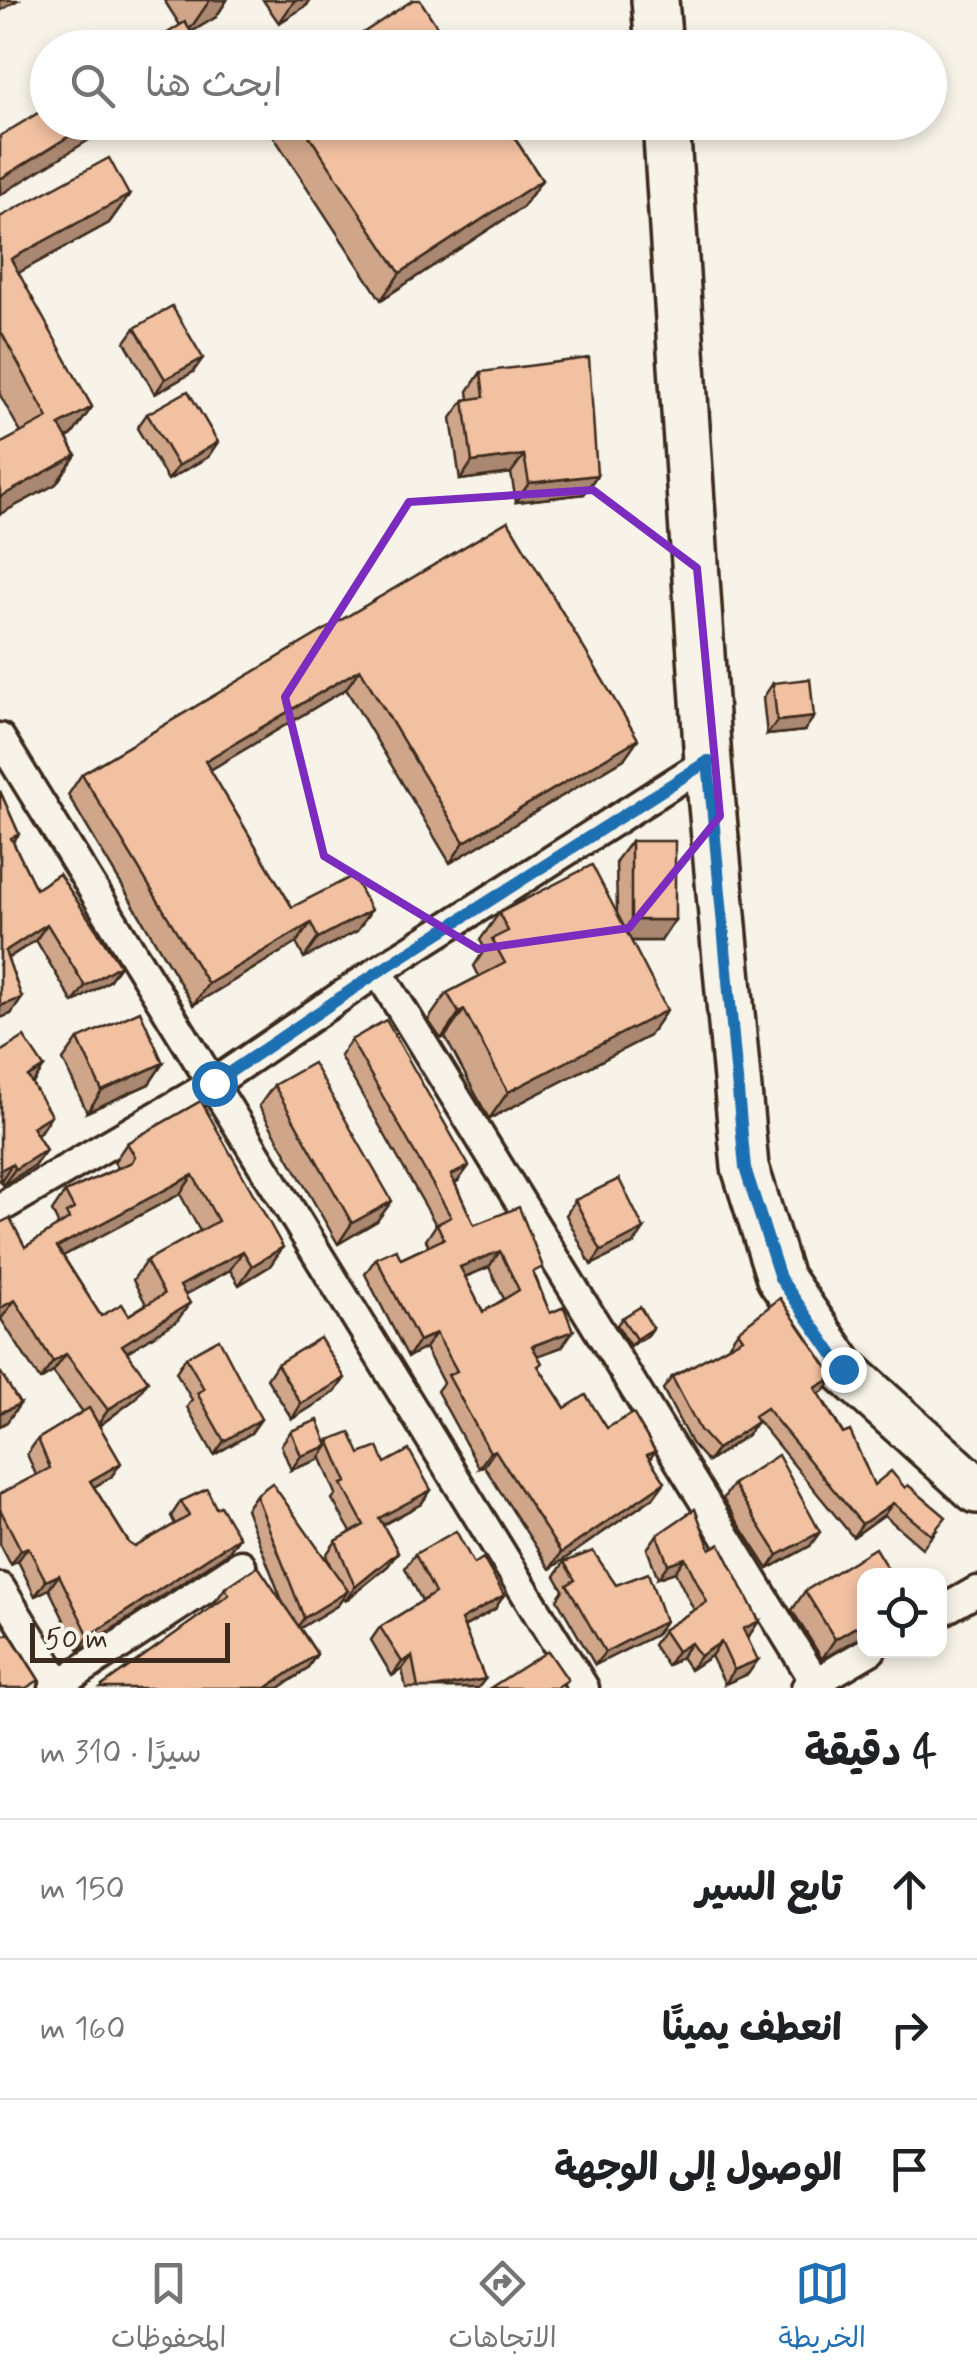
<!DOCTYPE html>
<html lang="ar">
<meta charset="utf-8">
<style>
:root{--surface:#fff;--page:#f2f2f2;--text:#202124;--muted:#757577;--line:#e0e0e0;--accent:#1f6fb2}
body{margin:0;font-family:Mynerve,"Playpen Sans Arabic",sans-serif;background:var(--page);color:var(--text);direction:rtl}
.controls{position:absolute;right:30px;bottom:30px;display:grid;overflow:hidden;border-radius:20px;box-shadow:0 5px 15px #0003}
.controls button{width:90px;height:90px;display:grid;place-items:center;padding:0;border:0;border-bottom:2px solid var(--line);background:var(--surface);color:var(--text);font:50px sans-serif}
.scale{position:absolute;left:30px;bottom:25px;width:200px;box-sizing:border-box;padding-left:10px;border:5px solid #3b2a1e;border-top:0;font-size:28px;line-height:35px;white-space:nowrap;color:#3b2a1e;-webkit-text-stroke:8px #f7f3e8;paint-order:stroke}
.stop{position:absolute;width:30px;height:30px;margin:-22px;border:8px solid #1f6fb2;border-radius:50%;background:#fff}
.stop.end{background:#1f6fb2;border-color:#fff;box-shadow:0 2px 10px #0008}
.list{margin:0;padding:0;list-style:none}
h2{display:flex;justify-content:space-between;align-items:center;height:130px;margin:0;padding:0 40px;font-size:42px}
h2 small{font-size:32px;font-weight:400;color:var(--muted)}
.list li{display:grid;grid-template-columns:65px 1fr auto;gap:30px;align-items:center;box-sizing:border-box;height:140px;padding:0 40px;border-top:2px solid var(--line)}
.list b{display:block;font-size:38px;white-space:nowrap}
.list em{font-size:32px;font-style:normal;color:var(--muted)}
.icon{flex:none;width:55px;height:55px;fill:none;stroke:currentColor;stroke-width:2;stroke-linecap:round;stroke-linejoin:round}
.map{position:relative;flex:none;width:977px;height:1688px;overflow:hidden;direction:ltr}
.search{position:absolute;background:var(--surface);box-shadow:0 5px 15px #0003;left:30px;right:30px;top:30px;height:110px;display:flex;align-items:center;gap:25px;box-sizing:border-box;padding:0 35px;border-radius:55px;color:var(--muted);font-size:38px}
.sheet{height:550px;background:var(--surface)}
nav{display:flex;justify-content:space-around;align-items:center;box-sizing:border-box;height:140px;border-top:2px solid var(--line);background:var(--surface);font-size:28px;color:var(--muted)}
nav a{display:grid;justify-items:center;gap:5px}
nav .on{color:var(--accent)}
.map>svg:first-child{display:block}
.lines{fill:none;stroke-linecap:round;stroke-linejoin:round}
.street-casing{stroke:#3b2a1e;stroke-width:35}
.primary-casing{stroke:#3b2a1e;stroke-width:52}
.street{stroke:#f7f3e8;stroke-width:28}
.primary{stroke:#f7f3e8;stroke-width:45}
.wall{fill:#d0a68b;stroke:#3b2a1e;stroke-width:2.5;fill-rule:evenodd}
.shaded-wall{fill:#a98771;stroke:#3b2a1e;stroke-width:2.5}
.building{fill:#f2c1a2;stroke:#3b2a1e;stroke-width:2.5;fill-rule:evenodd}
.route{stroke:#1f6fb2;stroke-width:12}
.marked{fill:none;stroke:#7b2cbf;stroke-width:8;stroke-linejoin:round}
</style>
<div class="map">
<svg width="977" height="1688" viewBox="0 0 977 1688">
<rect width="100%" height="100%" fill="#f7f3e8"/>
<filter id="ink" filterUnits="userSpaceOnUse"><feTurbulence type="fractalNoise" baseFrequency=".01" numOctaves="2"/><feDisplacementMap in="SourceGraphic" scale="20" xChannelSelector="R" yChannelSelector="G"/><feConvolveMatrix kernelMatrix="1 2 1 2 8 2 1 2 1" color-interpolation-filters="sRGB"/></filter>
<g filter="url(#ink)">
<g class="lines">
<defs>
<g id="street">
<path d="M0,738L584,1688"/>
<path d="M378,971L819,1688"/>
<path d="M0,1208L214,1083L378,971L708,761"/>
<path d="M0,1588L62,1688"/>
<path d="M940,1612L977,1591"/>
<path d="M54,1688L241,1565"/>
<path d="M806,1688L871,1650"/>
</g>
<g id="primary">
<path d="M655,0L659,48"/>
<path d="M666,122L708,761L745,1167L780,1278L843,1369L977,1490"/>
</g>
</defs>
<!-- street casing -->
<use href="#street" class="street-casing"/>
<!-- primary casing -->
<use href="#primary" class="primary-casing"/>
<!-- street -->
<use href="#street" class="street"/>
<!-- primary -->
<use href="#primary" class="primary"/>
</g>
<!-- wall -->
<g class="wall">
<path d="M164,0H227L216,17L191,32L180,25Z"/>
<path d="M263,0H310L307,5L279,23Z"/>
<path d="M264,122H515L508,128L542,180L523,207L381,300Z"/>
<path d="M129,195L109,223L18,273L92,407L72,435L67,438L76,455L56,484L0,514V444L21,433L0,395V217Z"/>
<path d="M135,328L193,372L155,394L125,342Z"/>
<path d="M481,372L597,475L584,494L516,502L511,473L460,480L451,418L464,400L469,399L468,391Z"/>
<path d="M147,414L208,457L168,480L137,428Z"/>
<path d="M508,521L624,759L450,863L346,689L210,770L292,907L371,910L357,931L304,958L296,943L193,1005L68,795L82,774Z"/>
<path d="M773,683L804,731L767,735L763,698Z"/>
<path d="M0,791L19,834L13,842L36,889L59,874L120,965L109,981L73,1003L36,940L7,959L22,998L11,1014L0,1018Z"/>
<path d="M631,841L661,941H631L649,1036L489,1119L445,1037L441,1039L428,1020L447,993L479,976L474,966L485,949L480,940L499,913L617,912L616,861Z"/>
<path d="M78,1039L163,1063L149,1084L87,1112L63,1060Z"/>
<path d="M351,1040L458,1181L455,1183L474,1225L536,1278L562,1347L537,1356L539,1368L565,1408L655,1451L650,1459L654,1497L550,1569L484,1466L479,1468L437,1391L443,1383L425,1348L408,1357L365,1274L376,1258L401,1259L429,1246L426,1240L436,1225L340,1056ZM489,1267L504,1299L483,1312L465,1277Z"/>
<path d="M0,1052L44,1067L32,1084L51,1115L40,1132L36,1134L46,1150L34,1166L3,1185L1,1181Z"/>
<path d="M274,1085L377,1221L338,1244L259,1106Z"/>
<path d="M201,1101L270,1266L239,1285L230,1270L185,1295L177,1321L127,1352L135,1399L99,1426L111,1477L94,1487L129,1543L135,1547L175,1524L171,1516L181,1501L216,1508L239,1537L229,1552L79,1651L49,1589L35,1596L18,1561L11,1565L0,1544V1494L36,1475L27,1454L38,1439L83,1412L53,1372L40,1380L1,1319L25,1247L56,1228L58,1224L52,1211L65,1192L118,1168L114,1162L127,1143ZM180,1194L200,1231L146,1261L133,1280L146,1304L129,1315L101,1316L63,1256Z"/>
<path d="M575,1200L634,1244L591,1265L566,1215Z"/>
<path d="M622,1318L653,1328L648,1335L630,1346L617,1325Z"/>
<path d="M738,1331L834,1377L825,1390L819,1393L874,1485L937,1530L922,1548L884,1515L853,1537L758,1421L748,1434L708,1462L691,1443L663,1389L672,1377L730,1345L729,1344Z"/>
<path d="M186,1357L261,1419L251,1433L214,1455L187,1407L192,1400L176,1372Z"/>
<path d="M277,1364L335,1392L292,1419L267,1379Z"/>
<path d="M291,1431L327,1444L329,1440L360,1454L385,1463L431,1490L421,1504L383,1525L398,1552L388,1566L345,1601L343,1597L338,1605L300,1628L317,1654L306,1670L279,1688H101L215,1605L214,1604L225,1588L283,1603L246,1509L256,1495L330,1565L326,1555L336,1541L351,1532L332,1499L336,1494L320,1456L318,1460L291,1470L281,1445Z"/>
<path d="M733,1484L810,1546L768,1569L723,1499Z"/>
<path d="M657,1535L710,1549L749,1636L747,1637L748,1674L725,1684L711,1656L690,1670L681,1657L667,1666L653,1645L663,1630L694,1610L675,1572L658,1578L647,1549Z"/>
<path d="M415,1554L495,1609L464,1627L485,1679L478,1688H406L402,1669L392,1676L371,1640L380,1627L422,1601L405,1568Z"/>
<path d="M564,1562L616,1585L665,1621L655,1635L595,1665L557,1599L563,1590L555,1576Z"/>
<path d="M864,1576V1635L822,1659L792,1610L805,1591Z"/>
</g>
<!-- shaded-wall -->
<g class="shaded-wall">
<path d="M0,0H18L0,11Z"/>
<path d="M210,0H227L216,17L186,35Z"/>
<path d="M295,0H310L307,5L279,23Z"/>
<path d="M92,122H118L0,195V179Z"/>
<path d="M542,180L523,207L381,300L400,273Z"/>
<path d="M129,195L109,223L0,283L11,259Z"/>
<path d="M203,358L193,372L155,394L165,379Z"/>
<path d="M92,407L72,435L39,453L59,425Z"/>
<path d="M218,442L208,457L168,480L178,466Z"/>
<path d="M76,455L56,484L0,514V497Z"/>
<path d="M524,455L511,473L460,480L472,462Z"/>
<path d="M597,475L584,494L516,502L529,483Z"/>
<path d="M360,669L346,689L190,782L205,761Z"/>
<path d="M814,717L804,731L767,735L777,721Z"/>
<path d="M638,739L624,759L450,863L464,842Z"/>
<path d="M371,910L357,931L304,958L318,938Z"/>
<path d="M631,920H675L661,941H617Z"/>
<path d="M311,923L296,943L193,1005L208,984Z"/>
<path d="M47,924L36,940L0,963L5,951Z"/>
<path d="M120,965L109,981L73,1003L85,986Z"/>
<path d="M22,998L11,1014L0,1018V1006Z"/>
<path d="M464,1010L445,1037L441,1039L459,1013Z"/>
<path d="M667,1010L649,1036L489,1119L508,1092Z"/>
<path d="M163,1063L149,1084L87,1112L102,1091Z"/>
<path d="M44,1067L32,1084L28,1077Z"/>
<path d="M51,1115L40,1132L20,1143L32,1127Z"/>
<path d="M46,1150L34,1166L3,1185L15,1169Z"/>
<path d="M12,1164L1,1181H0V1170Z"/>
<path d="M469,1166L458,1181L440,1191L451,1175Z"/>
<path d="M193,1175L180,1194L44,1266L57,1247Z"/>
<path d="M392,1201L377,1221L338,1244L352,1223Z"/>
<path d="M644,1229L634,1244L591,1265L601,1251Z"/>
<path d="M283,1247L270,1266L239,1285L252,1266Z"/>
<path d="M243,1251L230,1270L167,1305L180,1286Z"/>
<path d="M500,1251L489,1267L449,1283L460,1267Z"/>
<path d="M15,1300L1,1319L0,1320V1308Z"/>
<path d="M190,1303L177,1321L109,1363L122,1345Z"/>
<path d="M653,1328L648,1335L630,1346L636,1339Z"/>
<path d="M573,1331L562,1347L521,1362L532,1346Z"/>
<path d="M436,1333L425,1348L408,1357L419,1341Z"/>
<path d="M66,1354L53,1372L40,1380L53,1362Z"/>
<path d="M834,1377L825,1390L806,1401L815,1388Z"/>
<path d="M345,1378L335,1392L292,1419L301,1404Z"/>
<path d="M148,1381L135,1399L95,1429L108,1410Z"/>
<path d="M20,1404L7,1422L0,1426V1413Z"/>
<path d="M261,1419L251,1433L214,1455L224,1441Z"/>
<path d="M757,1422L748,1434L708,1462L717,1449Z"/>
<path d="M328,1446L318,1460L291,1470L301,1456Z"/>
<path d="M495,1450L484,1466L479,1468L490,1452Z"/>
<path d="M121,1463L111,1477L80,1495L90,1481Z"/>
<path d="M665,1482L654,1497L550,1569L561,1553Z"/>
<path d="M431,1490L421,1504L369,1532L379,1518Z"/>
<path d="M893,1503L884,1515L853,1537L862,1524Z"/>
<path d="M820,1532L810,1546L768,1569L778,1555Z"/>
<path d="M239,1537L229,1552L79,1651L89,1636Z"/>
<path d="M28,1547L18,1561L11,1565L21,1550Z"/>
<path d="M398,1552L388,1566L345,1601L355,1587Z"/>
<path d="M685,1558L675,1572L658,1578L668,1564Z"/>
<path d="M59,1575L49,1589L35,1596L46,1581Z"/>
<path d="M348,1591L338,1605L294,1632L304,1618Z"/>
<path d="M504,1595L495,1609L451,1634L461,1620Z"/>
<path d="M665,1621L655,1635L595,1665L605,1652Z"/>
<path d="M759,1621L749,1636L733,1643L743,1629Z"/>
<path d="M864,1622V1635L822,1659L835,1639Z"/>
<path d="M721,1642L711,1656L690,1670L700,1656Z"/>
<path d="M691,1643L681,1657L667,1666L677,1651Z"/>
<path d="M317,1654L306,1670L279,1688H266Z"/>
<path d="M412,1656L402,1669L392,1676L402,1662Z"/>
<path d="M758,1660L748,1674L725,1684L734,1670Z"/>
<path d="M485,1679L478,1688H433Z"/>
</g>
<!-- building -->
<g class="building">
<path d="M413,0H420L451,48H340Z"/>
<path d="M185,22L201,48H144Z"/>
<path d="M494,39L499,48H481Z"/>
<path d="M48,107V122H92L0,179V136Z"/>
<path d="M300,122H504L542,180L400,273Z"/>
<path d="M109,158L129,195L11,259L92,407L59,425L76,455L0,497V444L48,418L0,330V217Z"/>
<path d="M172,306L203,358L165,379L135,328Z"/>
<path d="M589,358L597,475L529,483L524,455L472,462L464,400L484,397L481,372Z"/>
<path d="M188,391L218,442L178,466L147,414Z"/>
<path d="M508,521L638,739L464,842L360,669L205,761L292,907L353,876L371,910L318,938L311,923L208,984L82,774Z"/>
<path d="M810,679L814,717L777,721L773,683Z"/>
<path d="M0,791L19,834L11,838L36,889L59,874L120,965L85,986L47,924L5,951L22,998L0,1006Z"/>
<rect x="631" y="841" width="44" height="79"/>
<path d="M592,865L667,1010L508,1092L464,1010L459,1013L447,993L505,963L492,939L508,931L499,913Z"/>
<path d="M140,1011L163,1063L102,1091L78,1039Z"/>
<path d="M386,1020L469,1166L451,1175L474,1225L519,1207L543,1267L533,1272L550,1313L564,1307L573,1331L532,1346L542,1363L538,1366L565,1408L586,1395L607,1428L633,1413L655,1451L647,1455L665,1482L561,1553L495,1450L490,1452L448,1375L457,1371L436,1333L419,1341L376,1258L396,1249L401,1259L444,1239L437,1224L451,1217L351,1040ZM500,1251L519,1290L483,1312L460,1267Z"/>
<path d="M24,1037L44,1067L28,1077L51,1115L32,1127L46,1150L15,1169L12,1164L0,1170V1052Z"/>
<path d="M313,1063L392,1201L352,1223L274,1085Z"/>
<path d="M201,1101L283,1247L252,1266L243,1251L180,1286L190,1303L122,1345L148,1381L108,1410L66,1354L53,1362L15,1300L0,1308V1223L10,1218L25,1247L69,1219L66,1213L74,1209L65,1192L132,1162L135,1156L127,1143ZM193,1175L218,1221L146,1261L164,1294L129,1315L122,1304L101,1316L57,1247Z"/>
<path d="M619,1179L644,1229L601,1251L575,1200Z"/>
<path d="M780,1298L834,1377L815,1388L843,1434L850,1431L874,1485L891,1471L905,1488L908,1485L946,1517L931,1535L893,1503L862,1524L766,1408L754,1416L757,1422L717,1449L700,1430L672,1377L743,1338L738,1331Z"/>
<path d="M640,1307L653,1328L636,1339L622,1318Z"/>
<path d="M320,1338L345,1378L301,1404L277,1364Z"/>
<path d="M219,1339L261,1419L224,1441L197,1393L204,1389L186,1357Z"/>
<path d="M1,1373L20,1404L0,1413V1374Z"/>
<path d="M89,1408L121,1463L90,1481L129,1543L135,1547L189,1516L181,1501L207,1489L216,1508L220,1506L239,1537L89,1636L59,1575L46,1581L28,1547L21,1550L0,1509V1494L50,1468L38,1439Z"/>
<path d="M318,1420L328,1446L301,1456L291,1431Z"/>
<path d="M350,1432L360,1454L378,1447L385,1463L409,1450L431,1490L379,1518L398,1552L355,1587L336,1541L364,1525L342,1484L347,1482L329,1440Z"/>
<path d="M778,1455L820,1532L778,1555L733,1484Z"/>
<path d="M272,1483L348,1591L304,1618L256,1495Z"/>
<path d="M695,1509L710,1549L720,1544L759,1621L743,1629L758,1660L734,1670L721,1642L700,1656L691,1643L677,1651L663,1630L707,1602L685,1558L668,1564L657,1535Z"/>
<path d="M456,1531L474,1564L483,1558L504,1595L461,1620L485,1679L433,1688H418L412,1656L402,1662L380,1627L435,1593L415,1554Z"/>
<path d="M875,1548L892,1576H864V1622L835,1639L805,1591Z"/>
<path d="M593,1551L616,1585L648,1573L665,1621L605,1652L567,1585L575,1580L564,1562Z"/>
<path d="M258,1566L317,1654L266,1688H103L102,1686L229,1595L225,1588Z"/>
<path d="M9,1633L39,1680L26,1688H0V1638Z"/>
<path d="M548,1651L568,1680L556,1688H490Z"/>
</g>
</g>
<g class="lines" filter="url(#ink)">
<!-- route -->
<path class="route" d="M214,1083L378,972L708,761L745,1168L780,1278L843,1369"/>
</g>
<!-- marked area -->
<path class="marked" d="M593,490L697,568L720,816L629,928L478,949L324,856L285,697L409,502Z"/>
</svg>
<div class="controls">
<button><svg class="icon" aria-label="locate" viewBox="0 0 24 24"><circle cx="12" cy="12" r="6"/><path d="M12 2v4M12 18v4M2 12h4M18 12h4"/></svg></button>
</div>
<div class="scale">50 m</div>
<div class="stop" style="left:214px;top:1083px"></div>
<div class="stop end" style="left:843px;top:1369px"></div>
<div class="search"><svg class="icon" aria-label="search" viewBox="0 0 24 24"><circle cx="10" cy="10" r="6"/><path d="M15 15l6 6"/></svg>ابحث هنا</div>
</div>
<section class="sheet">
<h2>4 دقيقة<small>سيرًا · 310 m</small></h2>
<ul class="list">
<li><svg class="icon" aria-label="ahead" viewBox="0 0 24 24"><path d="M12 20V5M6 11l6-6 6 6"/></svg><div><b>تابع السير</b></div><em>150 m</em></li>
<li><svg class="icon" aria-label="right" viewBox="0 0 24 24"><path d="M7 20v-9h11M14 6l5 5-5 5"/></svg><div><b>انعطف يمينًا</b></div><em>160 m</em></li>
<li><svg class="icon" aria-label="arrive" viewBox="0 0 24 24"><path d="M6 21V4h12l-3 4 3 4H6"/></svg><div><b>الوصول إلى الوجهة</b></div></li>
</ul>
</section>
<nav>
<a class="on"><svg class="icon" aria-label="map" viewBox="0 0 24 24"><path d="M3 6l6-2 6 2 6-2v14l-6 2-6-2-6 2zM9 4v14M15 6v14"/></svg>الخريطة</a>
<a><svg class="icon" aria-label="directions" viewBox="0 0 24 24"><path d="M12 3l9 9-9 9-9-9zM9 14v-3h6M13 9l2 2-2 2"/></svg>الاتجاهات</a>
<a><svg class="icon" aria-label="saved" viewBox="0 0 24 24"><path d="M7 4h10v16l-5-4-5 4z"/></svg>المحفوظات</a>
</nav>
